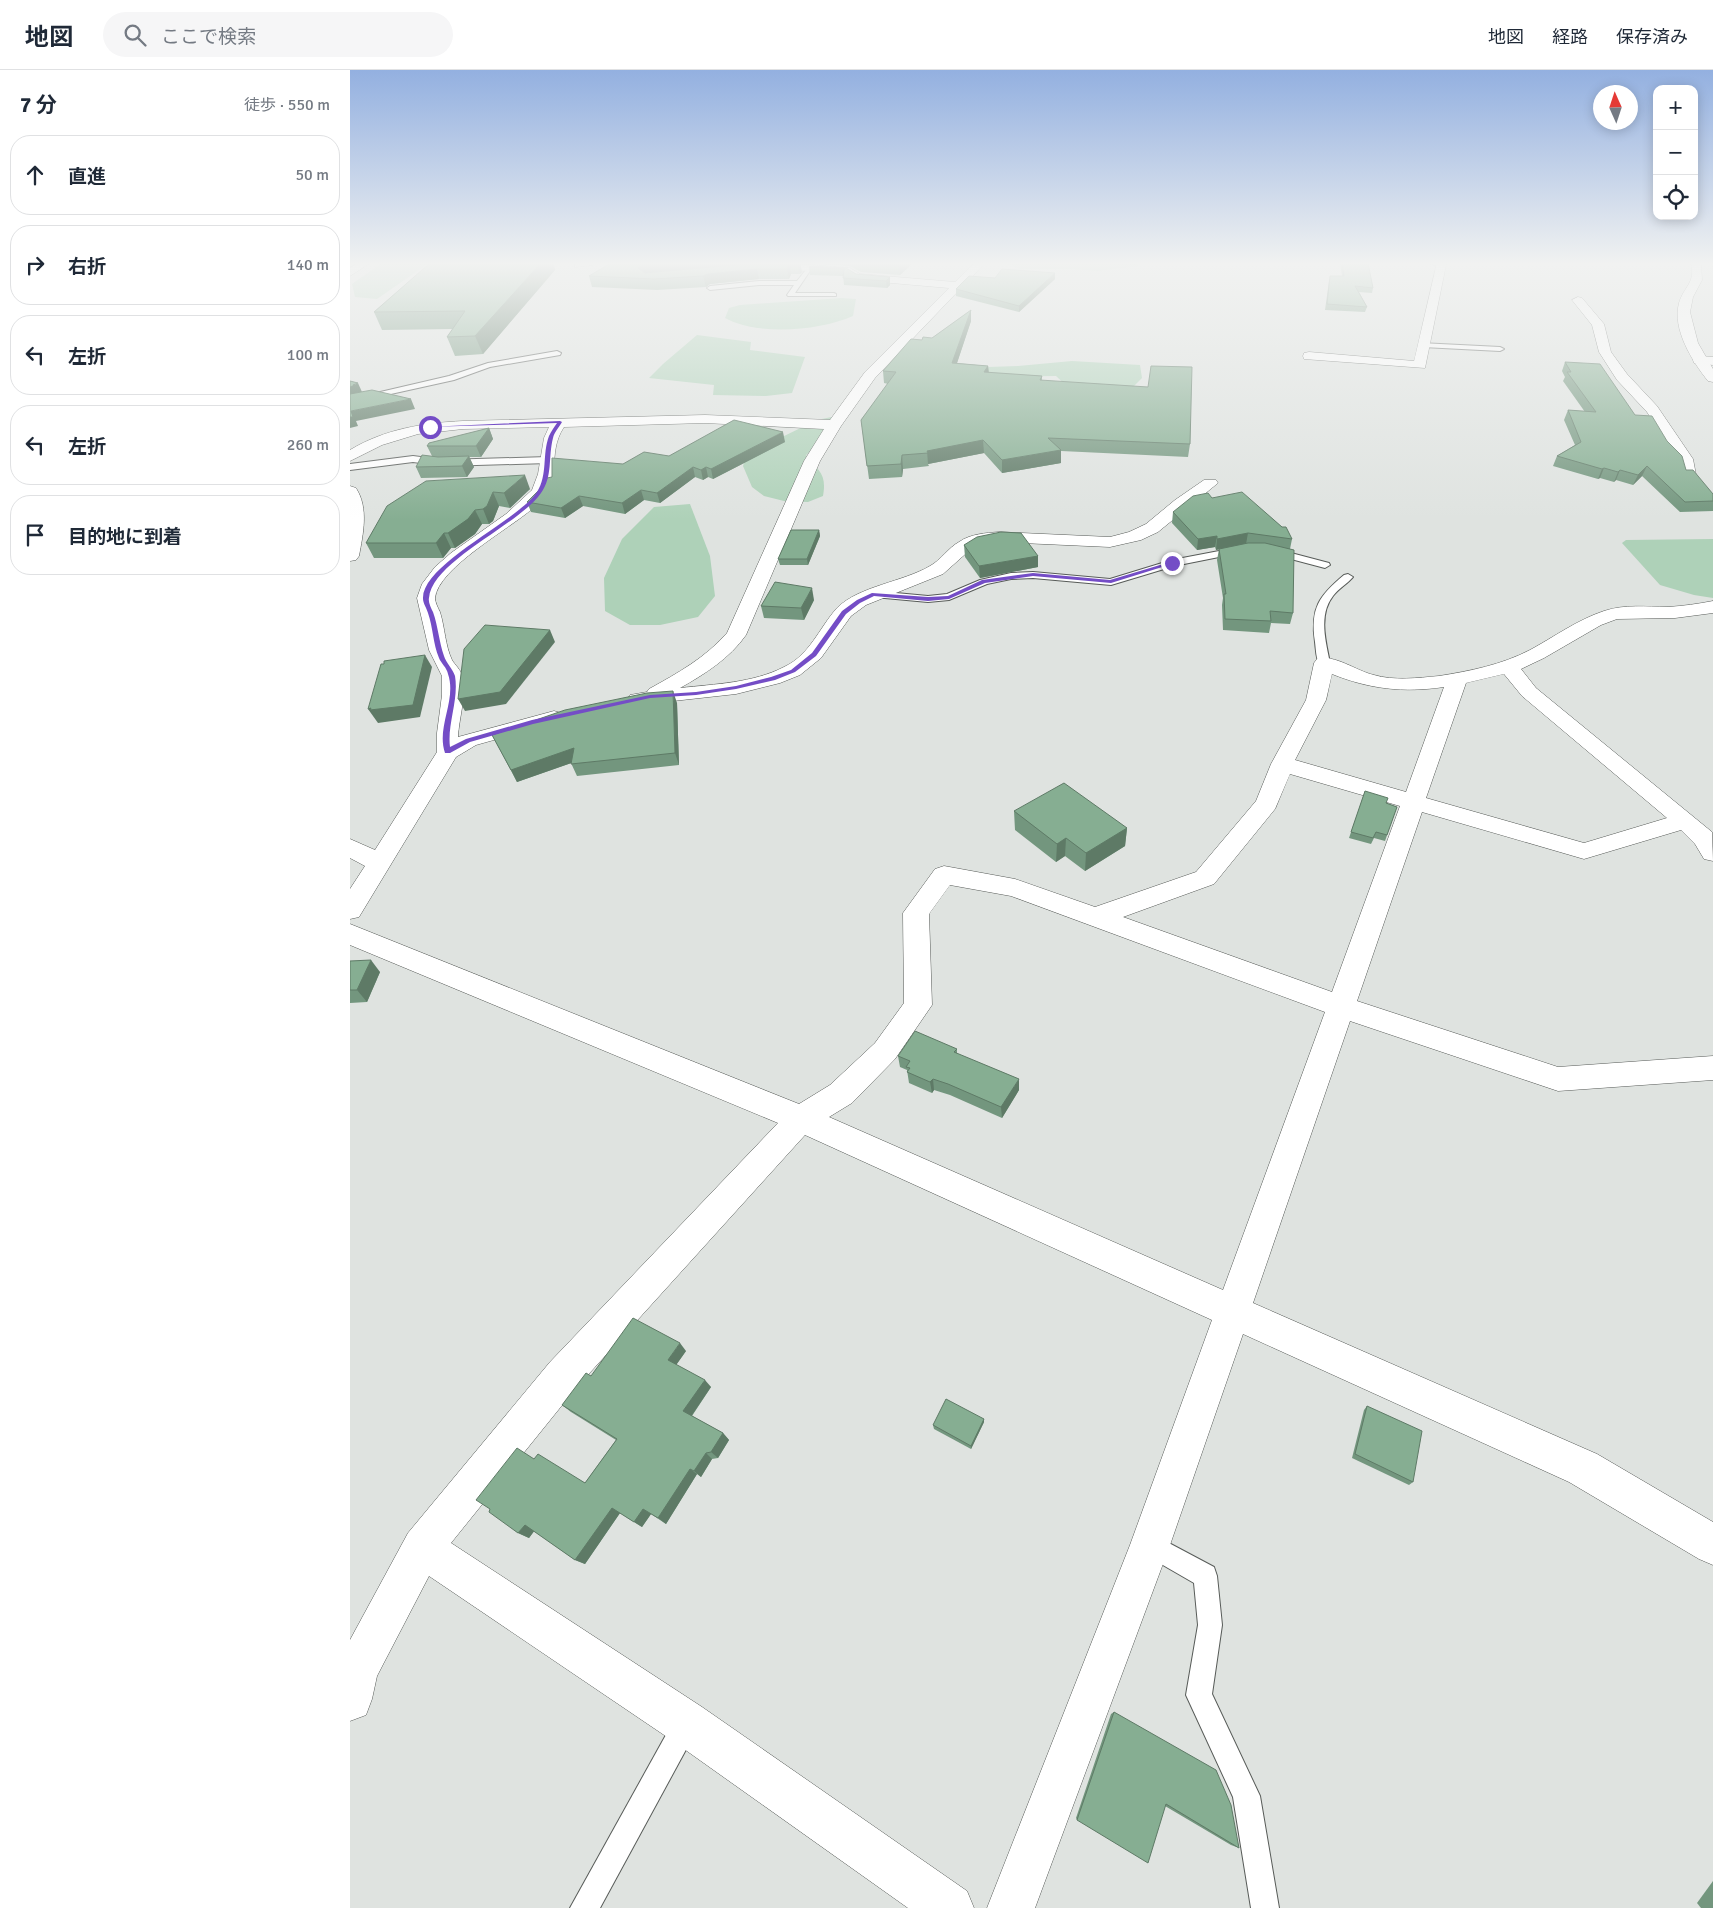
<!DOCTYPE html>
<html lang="ja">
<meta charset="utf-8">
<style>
:root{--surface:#fff;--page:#f6f6f7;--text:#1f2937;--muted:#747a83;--line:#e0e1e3}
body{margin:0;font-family:Signika,"Noto Sans JP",sans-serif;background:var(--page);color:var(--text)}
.controls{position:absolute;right:15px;top:15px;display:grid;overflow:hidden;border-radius:10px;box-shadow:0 2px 12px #0003}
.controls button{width:45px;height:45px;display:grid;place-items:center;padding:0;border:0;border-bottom:1px solid var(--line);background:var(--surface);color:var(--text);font:25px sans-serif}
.compass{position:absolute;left:1243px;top:15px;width:45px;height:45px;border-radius:50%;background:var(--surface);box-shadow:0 2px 12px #0003;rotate:357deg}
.stop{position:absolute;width:15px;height:15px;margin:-11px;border:4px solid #744dc6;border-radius:50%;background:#fff}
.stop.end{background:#744dc6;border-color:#fff;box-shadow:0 1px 5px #0008}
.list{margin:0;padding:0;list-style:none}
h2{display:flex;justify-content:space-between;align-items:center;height:65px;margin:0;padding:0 20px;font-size:21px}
h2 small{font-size:16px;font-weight:400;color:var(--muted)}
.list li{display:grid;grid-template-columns:32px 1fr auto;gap:15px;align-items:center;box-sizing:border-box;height:80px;margin:0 10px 10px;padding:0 10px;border:1px solid var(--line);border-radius:20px}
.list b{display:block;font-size:19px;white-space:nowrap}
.list em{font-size:16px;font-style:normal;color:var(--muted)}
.icon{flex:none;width:28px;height:28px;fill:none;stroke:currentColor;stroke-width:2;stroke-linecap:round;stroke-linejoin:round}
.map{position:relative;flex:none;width:1363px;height:1838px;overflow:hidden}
header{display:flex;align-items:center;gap:30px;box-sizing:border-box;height:70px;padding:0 25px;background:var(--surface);border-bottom:1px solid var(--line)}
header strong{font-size:24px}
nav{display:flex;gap:28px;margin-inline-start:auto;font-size:18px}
.search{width:350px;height:45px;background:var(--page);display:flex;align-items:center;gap:12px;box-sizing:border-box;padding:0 18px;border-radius:28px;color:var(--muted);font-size:19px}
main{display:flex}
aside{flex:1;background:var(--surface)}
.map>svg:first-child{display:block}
.green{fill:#aed1b8}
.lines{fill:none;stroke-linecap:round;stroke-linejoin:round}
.service-casing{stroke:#575b58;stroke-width:2}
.minor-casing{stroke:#575b58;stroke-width:1}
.tertiary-casing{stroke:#575b58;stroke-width:1}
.service{fill:#fff;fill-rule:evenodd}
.minor{fill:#fff;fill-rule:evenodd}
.tertiary{fill:#fff;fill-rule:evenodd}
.wall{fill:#73967e}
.shaded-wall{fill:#5e7a66}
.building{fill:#86ae92;stroke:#5e7a66}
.route{fill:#744dc6}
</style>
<header>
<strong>地図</strong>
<div class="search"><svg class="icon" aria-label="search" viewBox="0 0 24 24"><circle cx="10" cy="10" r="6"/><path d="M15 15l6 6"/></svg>ここで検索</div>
<nav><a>地図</a><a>経路</a><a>保存済み</a></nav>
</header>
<main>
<aside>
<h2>7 分<small>徒歩 · 550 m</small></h2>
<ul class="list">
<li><svg class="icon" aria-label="ahead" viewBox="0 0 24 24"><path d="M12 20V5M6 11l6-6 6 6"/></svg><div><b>直進</b></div><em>50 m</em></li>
<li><svg class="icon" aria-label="right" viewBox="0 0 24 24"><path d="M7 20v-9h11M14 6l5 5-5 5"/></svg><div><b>右折</b></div><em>140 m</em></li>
<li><svg class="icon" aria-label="left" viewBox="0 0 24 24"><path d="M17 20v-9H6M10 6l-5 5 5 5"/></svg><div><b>左折</b></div><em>100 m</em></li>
<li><svg class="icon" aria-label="left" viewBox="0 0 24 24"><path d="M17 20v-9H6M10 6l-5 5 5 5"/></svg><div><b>左折</b></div><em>260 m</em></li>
<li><svg class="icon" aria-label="arrive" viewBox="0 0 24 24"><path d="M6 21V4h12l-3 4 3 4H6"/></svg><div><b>目的地に到着</b></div></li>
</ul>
</aside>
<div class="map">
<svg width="1363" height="1838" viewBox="0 0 1363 1838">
<rect width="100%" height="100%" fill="#dfe3e0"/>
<!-- green -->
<g class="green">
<path d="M32,193H79L27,229L5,227L2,214Z"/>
<path d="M655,193H785L789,196L747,201L723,199H670Z"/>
<path d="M492,228L506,229L503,246C469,261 408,266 375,248L379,238L390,235Z"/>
<path d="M347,265L401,272L400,280L455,287L442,323L416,326L363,325L364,315L299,308L313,294Z"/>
<path d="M722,291L790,295L792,308L774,326L720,319L706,306L631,307L607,298L668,296Z"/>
<path d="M491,345V357L456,385C469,401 477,404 473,426L458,432L434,431L414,426L402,417L393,396L397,384L467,350Z"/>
<path d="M340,434L360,486L365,526L348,547L310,555H280L255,541L254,508L272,469L304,437Z"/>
<path d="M1363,469V528L1344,525L1310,515L1272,473L1276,470Z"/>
</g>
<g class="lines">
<defs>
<g id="service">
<path d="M1079,193H1091L1094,195L1091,197Z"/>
<path d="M459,196L462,198L445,223H484L486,224V226H438L437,225L444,215H409L360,220L357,218L360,216L409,211H447Z"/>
<path d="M1070,273L1150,277L1154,279L1150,281L1073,277H1070Z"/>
<path d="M207,281L211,283L210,285L140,297L104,310L0,333V329L99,306L138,293Z"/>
<path d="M63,386L93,390L198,387L203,390L198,393L93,396L63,392L0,400V394Z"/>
<path d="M890,477L894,478V482L824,496L761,515L683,508L661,509L637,514L599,530L578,532L524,527L519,524L524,521L578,526L597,524L630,510L661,503L683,502L760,509L822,490Z"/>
<path d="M922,478L979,493L980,495L975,498L918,483L917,481L918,479Z"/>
<path d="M998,504L1003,507C997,514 988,519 983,526C968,545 976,572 980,593L974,597L970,596C966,589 966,580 965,572C960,538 969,526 994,505Z"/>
<path d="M800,1463L864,1497L867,1506L872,1555L862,1624L910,1726L929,1838H901L883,1727L836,1625L848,1555L844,1513L792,1483L788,1475L792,1467Z"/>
<path d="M336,1641L345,1645L349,1654L345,1663L250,1838H220L327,1645Z"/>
</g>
<g id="minor">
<path d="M8,193H20L0,206V198Z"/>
<path d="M225,193H244L243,195L225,197Z"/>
<path d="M435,193L500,198L510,204L605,212L624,193H635L525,308L491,356L470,391L396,565C380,588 355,604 330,618C365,614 403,613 434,597C460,585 469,558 487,538C509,516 553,512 580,496C591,490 598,478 609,472C620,464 636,463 649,462L760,467L779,462L796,454L825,430L854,410H866L868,413L808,462L791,470L760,477L649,472L634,474L621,479L593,504L516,535L501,546L471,588L450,605L430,613L386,624L287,635L280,633L277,629L280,625L297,622L299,619C328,603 355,588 377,563L454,391L474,359L355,353L214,357C195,386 216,409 182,439C159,459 88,498 85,528C85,532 88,538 90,542C95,558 95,575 102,590C105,595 111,600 112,606C117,625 109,647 108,667L204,641L211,643L215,647L211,651L126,675L106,687L9,847L0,849V819L15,796L0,788V769L25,780L87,682V663L92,625V606L79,580L67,528L72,514L85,497L101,483L156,444L182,420L188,404L194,368L199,357L113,359L68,364L32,375L0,391V380C35,359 73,353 113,351L355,345L480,350L515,302L599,218L507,210C502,209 501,206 497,204C482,198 415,204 408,197L413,194Z"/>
<path d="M1087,193H1095L1096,195L1075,298L954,289L953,286L954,283L959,282L1064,291Z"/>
<path d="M1228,227L1232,228L1254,254L1261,282L1277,304L1307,336L1343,389L1346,405L1344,408H1332L1327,389L1297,342L1267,310L1249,282L1242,255L1222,230Z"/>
<path d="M1349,286L1363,287V295L1344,293L1343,290L1344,287Z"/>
<path d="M0,416L6,418C19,438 13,464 9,486L6,490L0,491Z"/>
<path d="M1363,531V543L1325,548L1267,549L1251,555L1194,588L1171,599L1186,618L1362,762L1363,791L1354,789L1345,774L1331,760L1234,789L1072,742L1007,931L1208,997L1363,986V1010L1208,1021L1000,951L903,1233L1247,1384L1363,1452V1495L1349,1489L1219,1412L893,1264L820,1475L685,1838H637L780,1475L862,1250L455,1065L226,1318L101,1473L352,1637L617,1821L624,1838H558L320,1669L79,1506L27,1606L22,1629L16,1645L0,1651V1570L58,1463L200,1292L428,1053L0,875V854L449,1034L480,1015L525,973L554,933L553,843L585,799L594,796L665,809L745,837L846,802L906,731L921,694L956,630L964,593L967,589C985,584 1006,601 1024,605C1044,611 1068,608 1089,606C1120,601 1151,595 1180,580C1204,567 1227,550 1254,541C1275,534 1296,537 1318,537C1333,536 1348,534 1363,531ZM982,604C1019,619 1054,623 1094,617L1056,722L945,690L976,630ZM1154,604L1172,626L1317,748L1234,773L1076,728L1116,613ZM940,704L1050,736L982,922L773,847L864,814L925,739ZM600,815L661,826L975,942L873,1220L479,1047L502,1033L545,989L582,935L579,844Z"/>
</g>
<path id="tertiary" d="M1341,193H1351L1352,210L1343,227L1340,242L1348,273L1363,299V312L1358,311C1342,291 1322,259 1329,233C1334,216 1346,213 1341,193Z"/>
</defs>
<!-- service casing -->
<use href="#service" class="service-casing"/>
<!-- minor casing -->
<use href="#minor" class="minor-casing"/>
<!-- tertiary casing -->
<use href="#tertiary" class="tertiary-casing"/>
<!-- service -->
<use href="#service" class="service"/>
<!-- minor -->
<use href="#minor" class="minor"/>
<!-- tertiary -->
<use href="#tertiary" class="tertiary"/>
</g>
<!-- wall -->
<g class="wall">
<path d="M80,193H203L205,200L133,284L105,286L97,267L103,259L32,260L24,242Z"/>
<path d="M450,193L452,202L450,204H441L439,209H409L360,214L356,217L307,220L242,217L239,206Z"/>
<path d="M459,193H563L550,205L511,202L500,196Z"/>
<path d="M990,193H1018L1023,218L1022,223L1009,222L1017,237L1015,242L975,240L979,211L992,206Z"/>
<path d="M459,197L496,198L506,204L540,207V215L537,218L494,215L493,206L460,205Z"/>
<path d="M645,208L705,209L669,242L606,226V219Z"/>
<path d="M621,240V251L607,293L638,296L639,303L692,306V310L840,374L838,387L711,381V393L652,403L634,383L578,394L579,396L553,399L552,407L519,409L511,350L538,314L534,313L533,301L572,270L582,268Z"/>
<path d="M1215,292L1285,345L1336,400L1363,424V441L1330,442L1292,406L1283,415L1266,410L1264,412L1250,408L1248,409L1203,396L1207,386L1225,375L1214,350L1218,340L1235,342L1213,311L1215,307L1212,301Z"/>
<path d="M139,358L143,369L131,387H119L124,397L117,407L71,408L66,397L82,386L77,376Z"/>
<path d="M435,372L363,409L358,407L353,410L345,407L310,433L294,430L275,444L233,436L215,448L181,442L177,432L202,407L273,394L319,386Z"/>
<path d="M76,411L180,419L160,438L149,436L143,451L139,454H132L125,464L105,478H101L93,488H24L16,473Z"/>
<path d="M862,428L942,469L940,479L943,543L940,554L921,553L919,563L873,560L872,535L873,528L867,490L869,479L866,480L865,477L847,480L822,453L823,442Z"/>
<path d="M469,460L470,466L458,495H430L428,489Z"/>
<path d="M614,475L688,486V497L630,508L615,487Z"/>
<path d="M464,530L454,550L414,548L411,536Z"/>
<path d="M327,633L329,695L227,706L221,693L167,712L142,665Z"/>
<path d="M1015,721L1036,733L1047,737L1035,771L1024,768L1021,774L999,768Z"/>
<path d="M664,741L777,758L775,776L735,801L715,786L706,792L665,760Z"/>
<path d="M0,891L30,902L17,932L0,933Z"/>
<path d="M607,979V984L669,1020L652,1048L600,1025L584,1020L582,1023L559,1013L557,1000L550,997L548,986Z"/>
<path d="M336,1281L326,1295L361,1317L342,1346L373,1363L379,1370L368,1388L362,1389L351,1407L347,1404L316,1454L301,1444L292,1457L270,1443L235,1494L225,1490L184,1461L179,1468L168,1463L140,1439L184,1389L235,1413L266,1370L221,1342L212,1335L241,1306Z"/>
<path d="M1017,1336L1063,1412L1059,1415L1002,1388L1014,1340Z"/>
<path d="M634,1349V1352L621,1379L584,1359L583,1355Z"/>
<path d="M764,1642L889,1778L881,1775L815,1736L727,1750L726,1748L761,1644Z"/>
<path d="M1363,1811V1838H1351L1347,1833Z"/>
</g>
<!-- shaded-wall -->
<g class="shaded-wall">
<path d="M191,193H203L205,200L133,284L125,266L127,263Z"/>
<path d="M295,193H414L290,209L288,198Z"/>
<path d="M449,193H450L452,202L450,204L448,194Z"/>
<path d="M552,193H563L550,205L549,195Z"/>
<path d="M440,194L441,204L439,209L437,199Z"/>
<path d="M407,199L409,209L360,214L356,217L353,206L358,204Z"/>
<path d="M705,203V209L669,242V236Z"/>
<path d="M540,207V215L537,218L536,211Z"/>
<path d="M621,240V251L603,305L602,293Z"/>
<path d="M638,296L639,308L634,302Z"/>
<path d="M8,313L12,322L0,327V317Z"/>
<path d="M61,329L65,339L6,351L8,356L0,358V347L1,341Z"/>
<path d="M139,358L143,369L131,387L126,376Z"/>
<path d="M433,362L435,372L363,409L361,399Z"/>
<path d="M633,370L634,383L578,394L577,381Z"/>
<path d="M711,380V393L652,403V390Z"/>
<path d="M552,385L553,399L552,407L551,394Z"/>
<path d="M119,386L124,397L117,407L112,396Z"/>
<path d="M1297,396L1292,406L1283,415L1288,405Z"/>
<path d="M343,397L345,407L310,433L307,423Z"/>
<path d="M356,397L358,407L353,410L351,400Z"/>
<path d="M1254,398L1250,408L1248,409L1252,399Z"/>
<path d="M1270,400L1266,410L1264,412L1268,402Z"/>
<path d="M175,405L180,419L160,438L154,423Z"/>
<path d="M291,420L294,430L275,444L272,433Z"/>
<path d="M143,422L149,436L143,451L139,454L133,439Z"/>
<path d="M229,426L233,436L215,448L211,438Z"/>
<path d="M125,440L132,454L125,464L105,478L98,463Z"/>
<path d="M469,460L470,466L458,495L457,489Z"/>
<path d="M94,463L101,478L93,488L86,473Z"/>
<path d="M898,463L896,474L866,480L867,469Z"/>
<path d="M867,466L865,477L847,480L848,469Z"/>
<path d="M688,486V497L630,508L629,496Z"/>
<path d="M462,518L464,530L454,550L451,538Z"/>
<path d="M200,560L205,572L156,634L115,641L108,629Z"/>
<path d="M75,585L82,597L70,647L28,653L18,639Z"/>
<path d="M323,621L327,633L329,695L325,683Z"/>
<path d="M224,678L230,690L167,712L161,700Z"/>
<path d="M777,758L775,776L735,801L736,783Z"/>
<path d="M716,768L715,786L706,792L707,774Z"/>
<path d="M21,890L30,902L17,932L7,920Z"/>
<path d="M583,1009L584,1020L582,1023L580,1012Z"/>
<path d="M669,1009V1020L652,1048L651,1037Z"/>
<path d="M330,1273L336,1281L324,1298L318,1290Z"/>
<path d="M355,1310L361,1317L340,1348L333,1341Z"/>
<path d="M634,1349V1352L621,1379V1376Z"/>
<path d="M373,1363L379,1370L368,1388L361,1382Z"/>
<path d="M356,1383L362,1389L351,1407L344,1401Z"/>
<path d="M340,1399L347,1404L316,1454L308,1448Z"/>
<path d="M262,1438L270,1443L235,1494L225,1490Z"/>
<path d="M293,1439L301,1444L292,1457L284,1452Z"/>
<path d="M175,1455L185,1460L179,1468L168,1463Z"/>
</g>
<!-- building -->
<g class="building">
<path d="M80,193H191L125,266L97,267L115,241L24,242Z"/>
<path d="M261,193H295L288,198L295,203L405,193H449L448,194H440L437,199H407L358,204L353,206L304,209L239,206Z"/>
<path d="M521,193H552L549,195Z"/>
<path d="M992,193H1018L1023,218L1005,216L1017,237L977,234L980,206H994Z"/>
<path d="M460,196L496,198L506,204L540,207L536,211L493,208L494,199L459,197Z"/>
<path d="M652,199L705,203L669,236L606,219L619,206L645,208Z"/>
<path d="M621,240L602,293L638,296L634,302L692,306L690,310L798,317L801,296L842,297L840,374L698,368L711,380L652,390L633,370L577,381L578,383L552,385L551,394L517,396L511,350L546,302L533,301L561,269L572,270L573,267L582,268Z"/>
<path d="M1215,292L1250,294L1285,345L1302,346L1317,371L1332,386L1336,400H1343L1363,424V431L1335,432L1297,396L1288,405L1270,400L1268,402L1254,398L1252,399L1207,386L1231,372L1218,340L1246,342L1217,302H1221Z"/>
<path d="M0,311L8,313L3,315H5L0,317Z"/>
<path d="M22,320L61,329L1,341L3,347H0V324Z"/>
<path d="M384,350L433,362L361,399L356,397L351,400L343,397L307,423L291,420L272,433L229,426L211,438L177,432L190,419L197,408L202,407V388L273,394L294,382L319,386Z"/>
<path d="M139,358L126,376H77L79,373Z"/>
<path d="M72,385L88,387L119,386L112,396L66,397Z"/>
<path d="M175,405L154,423L143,422L137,436L133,439L125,440L118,449L98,463H94L86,473H16L37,436L76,411Z"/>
<path d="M892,422L932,457H936L942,469L898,463L867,469V466L848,469L823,442L843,426L858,423L862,428Z"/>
<path d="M441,460H469L457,489H428Z"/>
<path d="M651,462L671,463L688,486L629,496L614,475L627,467Z"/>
<path d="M898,473H915L944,480L943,543L920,541L921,551L875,549L874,524H876L869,479Z"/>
<path d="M425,512L462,518L451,538L411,536Z"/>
<path d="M135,555L200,560L150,622L108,629L114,579Z"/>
<path d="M75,585L63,635L20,640L21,638L18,639L31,594H34V591Z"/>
<path d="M323,621L325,683L221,694L224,678L161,700L142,665L215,640L297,623Z"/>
<path d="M714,713L777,758L736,783L716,768L707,774L664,741Z"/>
<path d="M1015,721L1038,728L1036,733L1047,737L1037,765L1026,762L1023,768L1001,762Z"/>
<path d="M21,890L7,920H0V891Z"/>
<path d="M565,961L607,979L604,982L669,1009L651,1037L598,1014L583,1009L580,1012L557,1002L560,998L556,997L560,991L548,986Z"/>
<path d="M283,1248L330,1273L318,1290L355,1310L333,1341L373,1363L361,1382L356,1383L344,1401L340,1399L308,1448L293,1439L284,1452L262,1438L225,1490L175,1455L168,1463L139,1442L140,1439L126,1430L167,1378L184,1389L188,1384L235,1413L267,1369L212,1335L236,1303L241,1306Z"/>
<path d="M596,1329L634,1349L621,1376L583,1355Z"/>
<path d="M1017,1336L1072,1361L1063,1412L1005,1384Z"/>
<path d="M764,1642L866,1700L881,1735L889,1778L816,1734L798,1793L727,1750Z"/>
</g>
<!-- sky -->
<linearGradient id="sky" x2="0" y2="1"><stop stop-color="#93b0e0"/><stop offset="0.43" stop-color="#f1f2f1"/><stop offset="1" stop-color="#f1f2f1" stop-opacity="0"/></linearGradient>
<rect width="1363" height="450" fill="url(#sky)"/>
<!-- route -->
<path class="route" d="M210,351L212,352C209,357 204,363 203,368C198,387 203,407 191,423C169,455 82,491 79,528C78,532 81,538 83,542C88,556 89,572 94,586C96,593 103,599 105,606C109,630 97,654 100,677L116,669L182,650L300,625L346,622L386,616L421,607L441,600L462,583L492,541L507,530L522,523L578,527L598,526L632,510L683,503L760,510L820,492L825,493L761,513L683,506L635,513L599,529L578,531L524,526L510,533L496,544L466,586L445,602L425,610L386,619L346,625L300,628L183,654L120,672L100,683H95C86,657 107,630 98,604C97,598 91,593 89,588C83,574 83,557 78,543C77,539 73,533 73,529C71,494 168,451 187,422C198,405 192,384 199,366C201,362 204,357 207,353L77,357Z"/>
</svg>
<div class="controls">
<button>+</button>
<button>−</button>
<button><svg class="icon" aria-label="locate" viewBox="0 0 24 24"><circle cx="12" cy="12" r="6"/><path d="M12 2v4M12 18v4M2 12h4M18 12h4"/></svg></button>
</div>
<svg class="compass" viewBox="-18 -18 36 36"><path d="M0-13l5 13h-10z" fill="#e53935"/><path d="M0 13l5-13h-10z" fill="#747a83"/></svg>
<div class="stop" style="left:80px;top:357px"></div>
<div class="stop end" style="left:822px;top:493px"></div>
</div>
</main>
